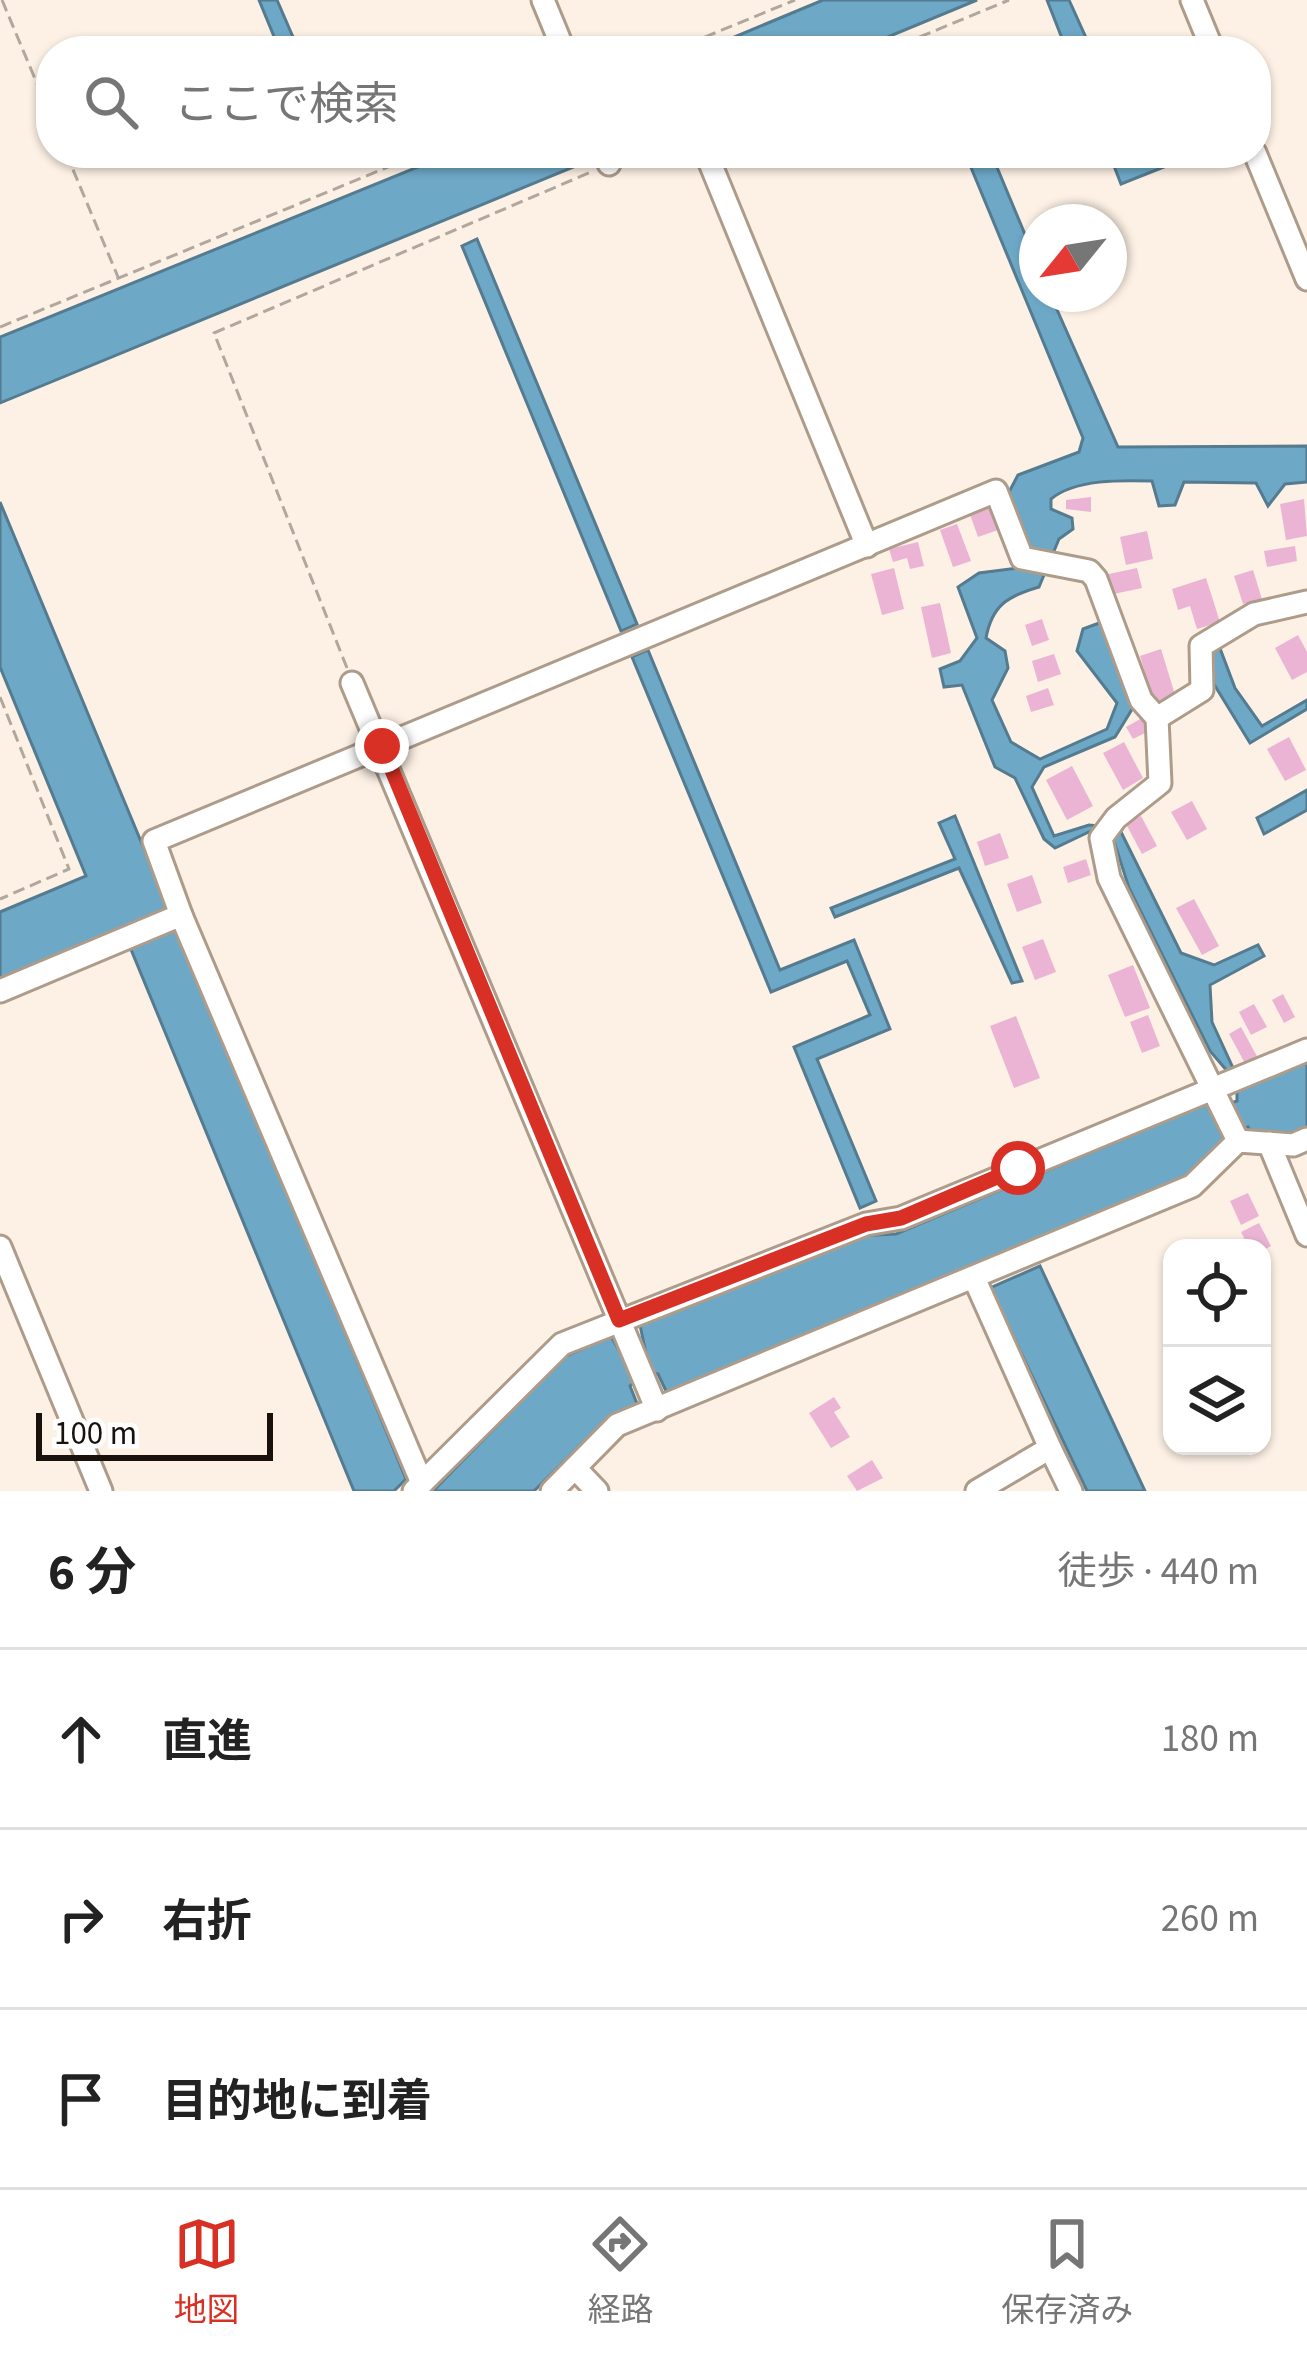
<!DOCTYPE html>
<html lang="ja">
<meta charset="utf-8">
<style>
:root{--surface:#fff;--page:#f2f2f2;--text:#222;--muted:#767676;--line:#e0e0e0;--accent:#d93025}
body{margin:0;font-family:"Source Sans 3","Noto Sans JP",sans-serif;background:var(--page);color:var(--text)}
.controls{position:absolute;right:36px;bottom:36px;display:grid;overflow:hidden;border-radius:24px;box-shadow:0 3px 9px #0004}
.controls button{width:108px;height:108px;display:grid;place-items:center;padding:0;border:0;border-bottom:3px solid var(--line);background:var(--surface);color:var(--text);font:60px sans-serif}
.compass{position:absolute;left:1019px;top:204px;width:108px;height:108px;border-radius:50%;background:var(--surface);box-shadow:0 3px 9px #0004;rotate:240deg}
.scale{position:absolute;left:36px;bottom:30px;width:237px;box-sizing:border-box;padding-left:12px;border:6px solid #19120c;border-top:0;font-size:33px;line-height:42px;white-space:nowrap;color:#19120c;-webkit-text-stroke:9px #fff;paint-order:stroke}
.stop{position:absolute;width:36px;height:36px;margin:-27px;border:9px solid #d93025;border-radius:50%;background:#fff}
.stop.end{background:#d93025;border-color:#fff;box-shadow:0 3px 12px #0008}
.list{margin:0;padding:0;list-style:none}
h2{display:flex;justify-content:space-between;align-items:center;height:156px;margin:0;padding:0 48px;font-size:51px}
h2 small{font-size:39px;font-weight:400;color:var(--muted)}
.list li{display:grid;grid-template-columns:78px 1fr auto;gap:36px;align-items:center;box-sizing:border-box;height:180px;padding:0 48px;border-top:3px solid var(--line)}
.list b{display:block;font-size:45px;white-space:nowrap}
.list em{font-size:39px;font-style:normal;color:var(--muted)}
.icon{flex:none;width:66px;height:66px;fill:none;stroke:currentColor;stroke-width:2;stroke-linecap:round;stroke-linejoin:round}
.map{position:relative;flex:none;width:1307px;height:1491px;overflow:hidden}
.search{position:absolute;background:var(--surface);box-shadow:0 3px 9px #0004;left:36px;right:36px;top:36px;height:132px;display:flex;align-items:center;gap:30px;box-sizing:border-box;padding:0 42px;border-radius:48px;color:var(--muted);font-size:45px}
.sheet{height:696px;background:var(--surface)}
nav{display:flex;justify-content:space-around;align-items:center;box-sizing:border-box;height:168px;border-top:3px solid var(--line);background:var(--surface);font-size:33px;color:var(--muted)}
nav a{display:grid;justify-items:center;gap:6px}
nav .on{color:var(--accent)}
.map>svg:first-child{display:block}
.water{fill:#6ea8c7;stroke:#547b8f;stroke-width:3}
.building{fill:#ebb4d5}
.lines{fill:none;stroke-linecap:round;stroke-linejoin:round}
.minor-casing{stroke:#ae9c8a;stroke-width:27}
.path{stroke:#b1a79d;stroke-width:3;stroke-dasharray:12 6;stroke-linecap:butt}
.minor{stroke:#fff;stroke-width:21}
.route{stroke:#d93025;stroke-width:15}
</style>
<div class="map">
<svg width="1307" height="1491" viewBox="0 0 1307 1491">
<rect width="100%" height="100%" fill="#fdf1e5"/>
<!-- water -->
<g class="water">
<path d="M259,0H277L299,51H280Z"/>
<path d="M823,0H977L854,51H701Z"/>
<path d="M1047,0H1069L1092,51H1067Z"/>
<path d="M452,153H591L593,159L0,403V337Z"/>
<path d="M965,153H991L1037,263V294H1050L1118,447L1307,446V482L1285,484L1268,506L1256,483L1184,482L1175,505L1159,506L1152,481C1122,480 1075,479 1051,499V509L1072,518L1073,529L1059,539L1039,587C1008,596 992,605 986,638L1005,651L1008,668L992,700L1011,742L1040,759L1107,729L1117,703L1077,651L1083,629L1102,622L1134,706L1115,737L1044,767L1032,787L1054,836L1089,825L1119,828L1181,953L1214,965L1258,945L1264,956L1210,985L1212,1022L1234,1070L1228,1072L1210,1051L1129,888L1112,835L1093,830L1055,848L1044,839L1015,778L995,767L962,685L944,687L940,669L960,661L977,638L958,587L979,573L1026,567L1008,494L1018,475L1079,452L1083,438Z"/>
<path d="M1109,153H1199L1121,184Z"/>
<path d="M477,239L637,624L621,631L462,246Z"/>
<path d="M0,502L169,909L0,981V912L86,876L0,667Z"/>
<path d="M1218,643L1235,688L1262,726L1307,700V709L1250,743L1212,681L1208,650Z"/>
<path d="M648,650L780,970L854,940L890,1029L817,1059L876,1201L860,1208L794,1047L870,1015L847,961L771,992L632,657Z"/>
<path d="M1307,790V810L1264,834L1257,818Z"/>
<path d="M955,816L1022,981L1012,983L959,868L835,917L831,908L955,859L939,823Z"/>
<path d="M178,927L406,1479L394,1491H354L130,947Z"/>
<path d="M1307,1062V1133L1253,1136L1248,1127L1226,1136L1227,1141L1189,1176L667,1393L658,1374L650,1373L640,1325L855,1236L896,1234L1210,1102L1215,1109L1237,1101V1091Z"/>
<path d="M1040,1266L1145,1491H1087L990,1288Z"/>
<path d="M611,1336L636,1381L630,1386L638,1406L607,1419L534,1491H433L564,1357Z"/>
</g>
<!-- building -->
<g class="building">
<path d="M1091,497V512L1066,509V500Z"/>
<path d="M1304,499L1307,536L1286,540L1280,504Z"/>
<path d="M988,502L998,530L978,537L968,509Z"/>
<path d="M957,524L971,561L953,567L940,530Z"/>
<path d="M1147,531L1153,559L1126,565L1120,537Z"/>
<path d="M918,542L924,566L910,569L907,558L893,562L889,549Z"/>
<path d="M1295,546L1297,561L1267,567L1264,551Z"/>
<path d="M894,568L904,609L882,615L871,574Z"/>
<path d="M1137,568L1142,588L1109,595L1104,575Z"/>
<path d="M1253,570L1262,599L1243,604L1234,576Z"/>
<path d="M1206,578L1220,622L1197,629L1190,606L1178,610L1172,589Z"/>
<path d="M940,603L951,653L932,658L921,607Z"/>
<path d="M1042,619L1049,640L1032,646L1025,625Z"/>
<path d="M1298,635L1307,652V672L1292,680L1275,648Z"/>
<path d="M1161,649L1176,698L1154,704L1140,656Z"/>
<path d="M1054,654L1061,674L1038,682L1032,661Z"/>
<path d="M1048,688L1054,705L1031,712L1026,696Z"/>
<path d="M1142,718L1149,731L1133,739L1126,727Z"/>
<path d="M1289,737L1306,770L1285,781L1267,749Z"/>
<path d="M1124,742L1143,778L1123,790L1103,753Z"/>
<path d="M1072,766L1093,806L1067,820L1046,780Z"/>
<path d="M1192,801L1207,829L1187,840L1171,812Z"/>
<path d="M1141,816L1157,846L1142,854L1126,824Z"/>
<path d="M1000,833L1009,858L985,866L977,842Z"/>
<path d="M1086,859L1091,875L1068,883L1063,867Z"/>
<path d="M1032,875L1042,903L1017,912L1007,884Z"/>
<path d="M1194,899L1219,946L1202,955L1176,908Z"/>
<path d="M1043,939L1056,972L1035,980L1022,947Z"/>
<path d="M1133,965L1150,1008L1125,1017L1108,975Z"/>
<path d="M1283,994L1295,1017L1284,1023L1272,1000Z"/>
<path d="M1254,1004L1267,1027L1251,1035L1239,1012Z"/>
<path d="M1148,1015L1160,1046L1142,1053L1130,1022Z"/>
<path d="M1016,1016L1040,1078L1014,1088L990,1026Z"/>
<path d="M1241,1027L1259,1060L1247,1067L1229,1034Z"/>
<path d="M1248,1193L1259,1216L1241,1225L1230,1201Z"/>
<path d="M1259,1223L1271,1246L1262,1251L1249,1248L1241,1232Z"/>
<path d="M834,1397L841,1408L834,1412L850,1437L831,1448L809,1413Z"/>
<path d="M872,1460L883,1478L857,1491L847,1476Z"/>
</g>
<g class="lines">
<defs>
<g id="minor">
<path d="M543,0L564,51"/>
<path d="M1192,0L1213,51"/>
<path d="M605,153L609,164"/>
<path d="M706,153L867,546"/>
<path d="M1255,153L1307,279"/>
<path d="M352,683L657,1410"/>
<path d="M1157,718L1202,690L1201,646L1254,614L1307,602"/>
<path d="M181,915L422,1483"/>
<path d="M0,991L181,915L154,841L996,491L1022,558L1089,571L1096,579L1141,700L1157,718L1160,783L1116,818L1101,838L1109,878L1238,1141"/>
<path d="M1269,1143L1307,1235"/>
<path d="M0,1247L101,1491"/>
<path d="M975,1280L1050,1448L977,1491"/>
<path d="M1050,1448L1071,1491"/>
<path d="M575,1468L597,1491"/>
<path d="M414,1491L562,1344L866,1224L901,1218L1307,1050"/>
<path d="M552,1491L617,1425L1192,1186L1238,1141L1293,1145L1307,1139"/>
</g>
</defs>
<!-- minor casing -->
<use href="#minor" class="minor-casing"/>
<!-- path -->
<g class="path">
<path d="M2,0L51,117"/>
<path d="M671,51L795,0"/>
<path d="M886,51L1009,0"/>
<path d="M66,153L118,277"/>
<path d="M0,327L422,153"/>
<path d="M347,668L214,333L591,172"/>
<path d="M0,697L69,869L0,899"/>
</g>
<!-- minor -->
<use href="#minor" class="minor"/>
</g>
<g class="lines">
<!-- route -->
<path class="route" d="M382,746L619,1320L866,1224L901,1218L1018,1168"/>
</g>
</svg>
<div class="controls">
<button><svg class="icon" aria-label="locate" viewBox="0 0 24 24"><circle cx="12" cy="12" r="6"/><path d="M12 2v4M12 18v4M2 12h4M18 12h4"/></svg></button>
<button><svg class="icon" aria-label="layers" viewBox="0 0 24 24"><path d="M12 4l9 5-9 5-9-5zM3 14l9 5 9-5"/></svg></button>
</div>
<svg class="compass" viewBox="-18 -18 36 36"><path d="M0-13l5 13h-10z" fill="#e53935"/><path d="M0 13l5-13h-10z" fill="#767676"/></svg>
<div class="scale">100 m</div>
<div class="stop" style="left:1018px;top:1168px"></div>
<div class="stop end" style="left:382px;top:746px"></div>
<div class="search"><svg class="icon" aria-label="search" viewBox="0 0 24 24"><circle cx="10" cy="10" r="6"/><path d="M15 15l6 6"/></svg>ここで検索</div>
</div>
<section class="sheet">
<h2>6 分<small>徒歩 · 440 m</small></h2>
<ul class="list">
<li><svg class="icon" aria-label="ahead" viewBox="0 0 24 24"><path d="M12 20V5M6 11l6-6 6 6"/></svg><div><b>直進</b></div><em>180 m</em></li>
<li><svg class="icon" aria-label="right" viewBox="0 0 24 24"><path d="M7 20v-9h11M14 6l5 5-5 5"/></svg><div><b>右折</b></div><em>260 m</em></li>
<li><svg class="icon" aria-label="arrive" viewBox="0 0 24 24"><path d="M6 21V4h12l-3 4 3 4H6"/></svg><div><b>目的地に到着</b></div></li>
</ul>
</section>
<nav>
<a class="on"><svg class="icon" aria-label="map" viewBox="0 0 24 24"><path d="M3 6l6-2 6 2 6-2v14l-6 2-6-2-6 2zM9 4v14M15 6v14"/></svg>地図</a>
<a><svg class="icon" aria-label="directions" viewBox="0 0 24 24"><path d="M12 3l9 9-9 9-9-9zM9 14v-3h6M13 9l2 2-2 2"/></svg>経路</a>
<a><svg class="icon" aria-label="saved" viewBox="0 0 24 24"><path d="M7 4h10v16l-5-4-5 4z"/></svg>保存済み</a>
</nav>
